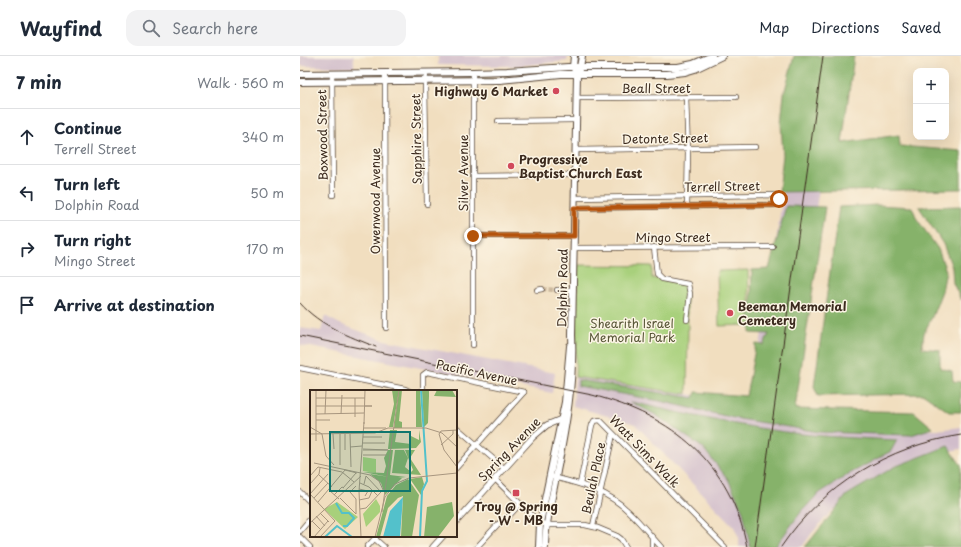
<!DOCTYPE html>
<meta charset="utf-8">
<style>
:root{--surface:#fff;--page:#f2f2f3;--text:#1f2937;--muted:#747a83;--line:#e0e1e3}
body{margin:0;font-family:"Playpen Sans",sans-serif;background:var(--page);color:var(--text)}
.controls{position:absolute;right:12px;top:12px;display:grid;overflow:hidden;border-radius:8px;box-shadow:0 4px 16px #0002}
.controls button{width:36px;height:36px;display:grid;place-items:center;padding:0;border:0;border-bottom:1px solid var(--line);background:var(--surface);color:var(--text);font:20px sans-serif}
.stop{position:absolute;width:12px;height:12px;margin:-9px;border:3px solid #b45309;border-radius:50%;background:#fff}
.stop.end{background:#b45309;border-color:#fff;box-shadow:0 1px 4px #0008}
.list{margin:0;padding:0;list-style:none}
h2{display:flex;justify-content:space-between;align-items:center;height:52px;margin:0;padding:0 16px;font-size:17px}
h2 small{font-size:13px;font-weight:400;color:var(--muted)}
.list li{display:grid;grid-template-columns:26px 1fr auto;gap:12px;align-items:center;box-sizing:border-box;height:56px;padding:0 16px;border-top:1px solid var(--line)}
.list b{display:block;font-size:15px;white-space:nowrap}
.list p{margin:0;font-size:13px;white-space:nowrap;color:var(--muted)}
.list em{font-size:13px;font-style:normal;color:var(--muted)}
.icon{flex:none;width:22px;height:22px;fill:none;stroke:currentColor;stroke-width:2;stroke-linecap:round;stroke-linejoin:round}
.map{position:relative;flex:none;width:661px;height:491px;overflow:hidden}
header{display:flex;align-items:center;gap:24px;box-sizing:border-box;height:56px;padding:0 20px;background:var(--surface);border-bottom:1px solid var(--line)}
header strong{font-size:19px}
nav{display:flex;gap:22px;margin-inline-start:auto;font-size:14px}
.search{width:280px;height:36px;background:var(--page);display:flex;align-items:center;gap:10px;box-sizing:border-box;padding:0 14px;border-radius:12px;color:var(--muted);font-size:15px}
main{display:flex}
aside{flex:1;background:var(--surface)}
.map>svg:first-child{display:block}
.industrial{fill:#d1bdcb}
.green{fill:#a8d07b;stroke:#727d4c}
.forest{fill:#86b26b;stroke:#606e44}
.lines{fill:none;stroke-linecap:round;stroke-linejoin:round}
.minor-tunnel{stroke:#cdba9f;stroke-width:4.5;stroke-dasharray:4.5 2;stroke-linecap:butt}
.minor-casing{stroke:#564536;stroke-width:6}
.tertiary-casing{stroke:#564536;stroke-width:7}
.secondary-casing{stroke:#564536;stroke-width:8}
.minor{stroke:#fff;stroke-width:4.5}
.tertiary{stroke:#fff;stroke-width:5.5}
.secondary{stroke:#fff;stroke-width:6}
.rail{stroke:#3b2a1e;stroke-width:1}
.route{stroke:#b45309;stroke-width:5}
.poi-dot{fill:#d1495b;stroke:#fcf5e5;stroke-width:1.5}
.labels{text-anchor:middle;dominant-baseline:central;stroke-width:3;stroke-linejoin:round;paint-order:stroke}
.street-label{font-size:12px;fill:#3b2a1e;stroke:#fcf5e5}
.poi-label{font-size:12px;font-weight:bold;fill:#3b2a1e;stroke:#fcf5e5;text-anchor:start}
.park-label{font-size:12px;fill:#565435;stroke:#fcf5e5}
.inset-river{fill:none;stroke:#53c1cb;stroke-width:2}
.inset-road{fill:none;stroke:#a8967f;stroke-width:1}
.view{fill:#0f766e;fill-opacity:0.15;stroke:#0f766e;stroke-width:2}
.inset-edge{fill:none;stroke:#3b2a1e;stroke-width:2}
</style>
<header>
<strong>Wayfind</strong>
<div class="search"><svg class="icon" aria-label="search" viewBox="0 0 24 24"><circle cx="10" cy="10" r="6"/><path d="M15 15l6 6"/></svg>Search here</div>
<nav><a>Map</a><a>Directions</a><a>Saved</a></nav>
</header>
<main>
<aside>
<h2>7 min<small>Walk · 560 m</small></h2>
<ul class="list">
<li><svg class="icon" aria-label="ahead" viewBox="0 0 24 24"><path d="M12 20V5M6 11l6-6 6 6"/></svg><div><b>Continue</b><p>Terrell Street</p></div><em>340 m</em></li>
<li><svg class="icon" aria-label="left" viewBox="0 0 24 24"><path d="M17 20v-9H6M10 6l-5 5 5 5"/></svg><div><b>Turn left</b><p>Dolphin Road</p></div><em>50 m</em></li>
<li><svg class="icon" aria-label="right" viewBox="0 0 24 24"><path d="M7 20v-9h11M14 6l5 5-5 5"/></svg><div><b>Turn right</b><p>Mingo Street</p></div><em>170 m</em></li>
<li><svg class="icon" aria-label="arrive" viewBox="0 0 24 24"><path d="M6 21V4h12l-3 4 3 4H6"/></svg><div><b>Arrive at destination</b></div></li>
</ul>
</aside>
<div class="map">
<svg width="661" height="491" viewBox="0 0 661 491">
<rect width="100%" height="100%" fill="#fcf5e5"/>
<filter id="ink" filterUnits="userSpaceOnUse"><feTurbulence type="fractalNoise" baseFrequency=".025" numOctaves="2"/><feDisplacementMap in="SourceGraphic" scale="8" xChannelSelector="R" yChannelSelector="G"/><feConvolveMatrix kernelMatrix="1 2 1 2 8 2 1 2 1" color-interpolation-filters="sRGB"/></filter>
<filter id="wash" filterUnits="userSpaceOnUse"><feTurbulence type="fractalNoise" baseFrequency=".012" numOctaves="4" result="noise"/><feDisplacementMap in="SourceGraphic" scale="16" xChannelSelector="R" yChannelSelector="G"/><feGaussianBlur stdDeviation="0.9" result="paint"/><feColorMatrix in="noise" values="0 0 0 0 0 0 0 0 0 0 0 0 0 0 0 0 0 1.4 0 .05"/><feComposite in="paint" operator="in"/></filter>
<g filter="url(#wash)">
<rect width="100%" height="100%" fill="#f1debf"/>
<!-- industrial -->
<g class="industrial">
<path d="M0,0H54V11L0,10Z"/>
<path d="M138,0H268L267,5L217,10L138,9Z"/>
<path d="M507,0H541L481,365L575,373L637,374L661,371V393L629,399L570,430L532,455L512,477L502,491H439V482L434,471L335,368L273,350L275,321L387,338L451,349L483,139Z"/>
<path d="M25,260L40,268L84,284L255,317L252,337L0,289V272L21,275Z"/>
</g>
<!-- green -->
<g class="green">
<path d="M278,209L352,210V222L386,227L388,271L387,338L275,321Z"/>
<path d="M448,214L450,269L419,270L417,215Z"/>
</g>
<!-- forest -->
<g class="forest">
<path d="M494,0H554L542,87L599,79L600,90L661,95V133L479,136L483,99L481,67L484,38Z"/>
<path d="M577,149L612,151L617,163L638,193L646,215L642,235L632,261L624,277L622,292L640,294V312L652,315L653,325L661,326V356H649L624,338L518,340L514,331L539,151Z"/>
<path d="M486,150L525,151L495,353L614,356L633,372L611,379L519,376L434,362L360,345L278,330V324L394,342L396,336L446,340L456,288L464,289L469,278L450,277L452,214L469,213Z"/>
<path d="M661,150V244L653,227L652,211L643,188L619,151Z"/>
<path d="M331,346C380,357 429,368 478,375C517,381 557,382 597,384L591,395L549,418L518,438L501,456L475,491H452L450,490L443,455L428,423L403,392L356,359Z"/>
<path d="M648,390L661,409V491H505L547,439L594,411Z"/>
</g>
</g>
<g filter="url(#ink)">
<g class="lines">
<!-- minor-tunnel -->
<path class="minor-tunnel" d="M242,233L257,234"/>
<defs>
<g id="minor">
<path d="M173,16V289"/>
<path d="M126,17L125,29L127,148"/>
<path d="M32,18L33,139"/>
<path d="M85,18L86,272"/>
<path d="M386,41L388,96L387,150"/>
<path d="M276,42L436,41"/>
<path d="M198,65L276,64"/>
<path d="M276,94L455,91"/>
<path d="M173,120L275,119"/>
<path d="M274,152L475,149L479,145V142L475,139L274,142"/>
<path d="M173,180H274"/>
<path d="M354,191L357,218L362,223L388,228L390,238L387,264"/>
<path d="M274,192L473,191"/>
<path d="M237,234L242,233"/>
<path d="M257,234H273"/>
<path d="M0,312L105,333L109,335"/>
<path d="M123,335V319L127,316L224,336"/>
<path d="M156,371L205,413"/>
<path d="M156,412L224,336"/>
<path d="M253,421C280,428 307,434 328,455C340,466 350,479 361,491"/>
<path d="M195,423L240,467L251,469H285L298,472L317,480L321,483L326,491"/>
<path d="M280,428L292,369L294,365L300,364L425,491"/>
<path d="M0,436L11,447"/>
<path d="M293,470L313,378"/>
<path d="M0,475L11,462"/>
<path d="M0,481L10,491"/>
<path d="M75,483L84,491"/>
<path d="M67,491L77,480"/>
<path d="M177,491L198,468L207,462L220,448"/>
<path d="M352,491V482"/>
</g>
<g id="tertiary">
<path d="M156,466L233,381L247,369L264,362"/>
<path d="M133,491L143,480"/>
</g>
<g id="secondary">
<path d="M274,13L273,11L274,0"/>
<path d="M0,18L173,16L207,15L268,11H378L393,8L412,0"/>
<path d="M0,26L200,24L261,18H367L385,16L395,13L422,0"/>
<path d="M239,491L240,467L265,346L270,290"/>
<path d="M245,491C245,465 253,440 257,415C266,370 274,325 272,279L277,18L280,11L282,0"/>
</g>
</defs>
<!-- minor casing -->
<use href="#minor" class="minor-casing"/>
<!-- tertiary casing -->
<use href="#tertiary" class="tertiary-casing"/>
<!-- secondary casing -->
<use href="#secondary" class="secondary-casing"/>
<!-- minor -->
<use href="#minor" class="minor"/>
<!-- tertiary -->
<use href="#tertiary" class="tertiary"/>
<!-- secondary -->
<use href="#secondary" class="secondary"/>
<!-- rail -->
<g class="rail">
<path d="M0,247C20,270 49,280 76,291"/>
<path d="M0,280L292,339C373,360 431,407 447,491"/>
<path d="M455,491L523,0"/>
<path d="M481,491C522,430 588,390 661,379"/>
</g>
</g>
</g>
<g class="lines" filter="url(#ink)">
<!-- route -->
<path class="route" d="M173,180H274V152L475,149L479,146V143"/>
</g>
<!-- markers -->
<g class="poi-dot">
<circle cx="256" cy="35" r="4"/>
<circle cx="211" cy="110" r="4"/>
<circle cx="430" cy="257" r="4"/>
<rect x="212" y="433" width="8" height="8" rx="2"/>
</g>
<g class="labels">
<!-- street labels -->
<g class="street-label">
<text x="356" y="32">Beall Street</text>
<text transform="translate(22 79) rotate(-91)">Boxwood Street</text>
<text transform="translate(365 82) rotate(-1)">Detonte Street</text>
<text transform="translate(116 83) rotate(-91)">Sapphire Street</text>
<text transform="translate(163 117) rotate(-90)">Silver Avenue</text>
<text transform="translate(422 130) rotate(-1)">Terrell Street</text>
<text transform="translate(75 145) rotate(-90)">Owenwood Avenue</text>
<text x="373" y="181">Mingo Street</text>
<text transform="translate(262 232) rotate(-89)">Dolphin Road</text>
<text transform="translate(177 316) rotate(12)">Pacific Avenue</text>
<text transform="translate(209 393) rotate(-46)">Spring Avenue</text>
<text transform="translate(345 395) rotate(46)">Watt Sims Walk</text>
<text transform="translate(293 422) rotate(-78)">Beulah Place</text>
</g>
<!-- poi labels -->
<g class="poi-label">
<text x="248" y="35" text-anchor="end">Highway 6 Market</text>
<text x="219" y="103">Progressive<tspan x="219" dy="14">Baptist Church East</tspan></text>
<text x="438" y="250">Beeman Memorial<tspan x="438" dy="14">Cemetery</tspan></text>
<text x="216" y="450" text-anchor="middle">Troy @ Spring<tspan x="216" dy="14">- W - MB</tspan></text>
</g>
<!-- park labels -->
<g class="park-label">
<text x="332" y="267">Shearith Israel<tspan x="332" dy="14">Memorial Park</tspan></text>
</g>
</g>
<!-- overview -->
<g transform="translate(10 334)">
<rect width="147" height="147" fill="#f1debf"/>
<path d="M53,67L66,69V83L53,81ZM66,109L70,116V122L56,137L53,124ZM27,112L48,127L35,139L14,119Z" fill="#a8d07b"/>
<path d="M82,0H89L83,37H79L84,14ZM89,0H92L89,31L92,32V38H84ZM106,0H110L112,37H106ZM112,0H119V6L118,33L114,37ZM127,0H142L146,7L124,6ZM80,40H87L85,52L101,54V46L109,50V40L111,52L106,58L78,59ZM78,60H83L80,85L96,87L88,88H92L75,105L71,93L60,84L79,87L53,82L74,83L76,76L74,68ZM85,60H94L98,68L95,77L101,82L103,80L95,60H105L100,68L111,85L82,83ZM112,87L114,94L111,105L100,89ZM98,89L109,105L102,147H91L93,106L88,108L78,118L70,147H66L77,106L86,95ZM142,112L144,126L128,147H114L117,117Z" fill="#86b26b"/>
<path d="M93,107L90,147H73L80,121Z" fill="#53c1cb"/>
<path class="inset-river" d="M26,113L32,123H39L44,128L37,136H33M15,147L27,136L42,147M110,147L112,101L117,91L111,0"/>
<path class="inset-road" d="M16,0H37M66,0H82M6,8H55M6,16H62H55M6,24L54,23M15,24L16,0M31,24L32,5M45,27V8M6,30H20M54,34L55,0M0,37L12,44L16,66L24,75M54,38H76M147,40L131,41L129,44L134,60L147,77M0,44L65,43L78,38H116L132,43L147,57M23,44L24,59M30,44V75M35,44V60M40,44L41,77M53,47H72M6,51V0M53,53H75M131,55L143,44V40M40,57L52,56M53,60H78L53,59M53,65H77M4,73L60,85L69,91L74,102M9,85L22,97M0,86L8,77L32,82L44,92M50,93L59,97L68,106M0,94L9,84L10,78M46,96L40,102L46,109V124M33,98L46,83M49,99L58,101L55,106M19,100L29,109M0,104L25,131L10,147M0,104L18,84M24,105L32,97L34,98M4,108L18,93M30,108L46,124M49,110L59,108L62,101M8,112L35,80L47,83M50,119L56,118L71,102L56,86L54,94M72,122L89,0M10,123L19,132M6,126L15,136M2,131L11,140M0,133L51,86M4,147L18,131M51,147L49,101L54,32M65,147L75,107L85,94L99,88L147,83"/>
<path class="view" d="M20,42H100V101H20Z"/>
<rect width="147" height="147" class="inset-edge"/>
</g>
</svg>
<div class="controls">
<button>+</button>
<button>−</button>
</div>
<div class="stop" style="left:479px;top:143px"></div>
<div class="stop end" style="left:173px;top:180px"></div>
</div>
</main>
